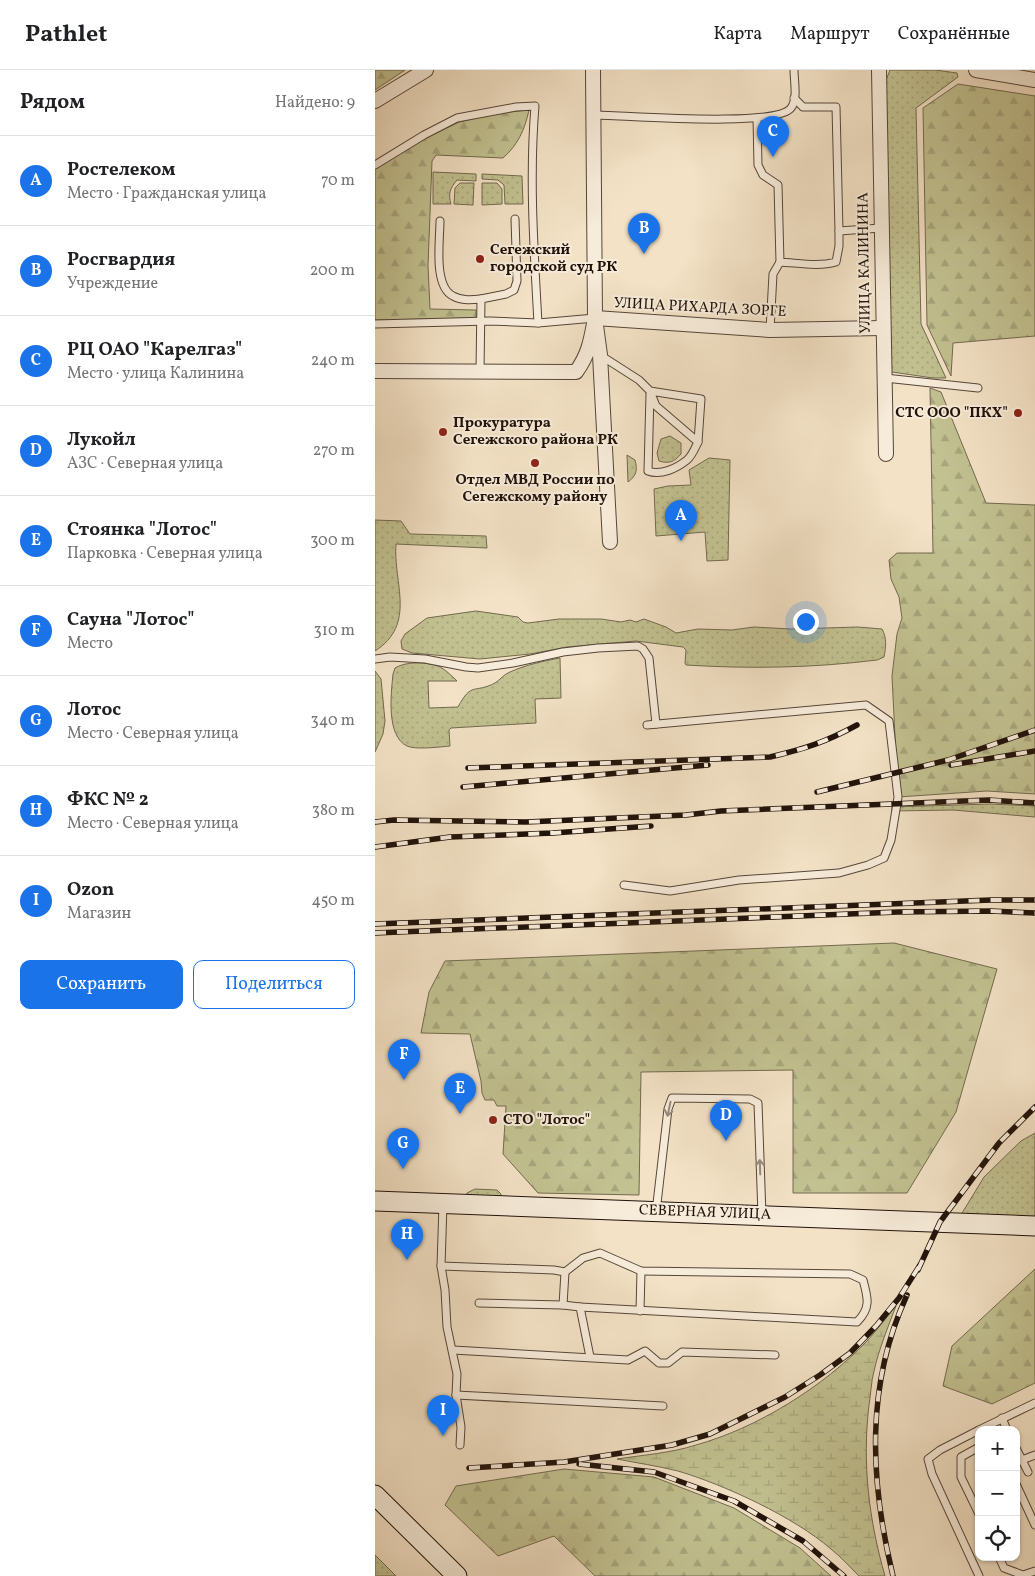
<!DOCTYPE html>
<html lang="ru">
<meta charset="utf-8">
<style>
:root{--surface:#fff;--page:#f6f6f6;--text:#202124;--muted:#757577;--line:#e0e0e0;--accent:#1a73e8}
body{margin:0;font-family:Vollkorn,serif;background:var(--page);color:var(--text)}
.controls{position:absolute;right:15px;bottom:15px;display:grid;overflow:hidden;border-radius:10px;box-shadow:0 1px 4px #0004}
.controls button{width:45px;height:45px;display:grid;place-items:center;padding:0;border:0;border-bottom:1px solid var(--line);background:var(--surface);color:var(--text);font:25px sans-serif}
.you{position:absolute;left:430px;top:551px;width:18px;height:18px;margin:-12px;border:4px solid #fff;border-radius:50%;background:#1a73e8;box-shadow:0 0 0 8px #1a73e833}
.badge{display:grid;place-items:center;width:32px;height:32px;border-radius:50%;background:var(--accent);color:#fff;font-size:16px;font-weight:700}
.pin{position:absolute;translate:-50% -41px;filter:drop-shadow(0 1px 2px #0008)}
.pin::after{content:'';position:absolute;top:26px;width:18px;height:15px;background:inherit;clip-path:polygon(0 0,100% 0,50% 100%)}
.list{margin:0;padding:0;list-style:none}
h2{display:flex;justify-content:space-between;align-items:center;height:65px;margin:0;padding:0 20px;font-size:21px}
h2 small{font-size:16px;font-weight:400;color:var(--muted)}
.list li{display:grid;grid-template-columns:32px 1fr auto;gap:15px;align-items:center;box-sizing:border-box;height:90px;padding:0 20px;border-top:1px solid var(--line)}
.list b{display:block;font-size:19px;white-space:nowrap}
.list p{margin:0;font-size:16px;white-space:nowrap;color:var(--muted)}
.list em{font-size:16px;font-style:normal;color:var(--muted)}
.actions{display:flex;gap:10px;padding:15px 20px}
.actions a{flex:1;padding:11px 0;border:1px solid var(--accent);border-radius:10px;text-align:center;font-size:18px;color:var(--accent)}
.actions .main{background:var(--accent);color:#fff}
.icon{flex:none;width:28px;height:28px;fill:none;stroke:currentColor;stroke-width:2;stroke-linecap:round;stroke-linejoin:round}
.map{position:relative;flex:none;width:660px;height:1506px;overflow:hidden}
header{display:flex;align-items:center;gap:30px;box-sizing:border-box;height:70px;padding:0 25px;background:var(--surface);border-bottom:1px solid var(--line)}
header strong{font-size:24px}
nav{display:flex;gap:28px;margin-inline-start:auto;font-size:18px}
main{display:flex}
aside{flex:1;background:var(--surface)}
.map>svg:first-child{display:block}
.grass{fill:url(#grass-dots);stroke:#726a4e}
.forest{fill:url(#forest-firs);stroke:#726a4e}
.wetland{fill:url(#wetland-marsh);stroke:#726a4e}
.lines{fill:none;stroke-linecap:round;stroke-linejoin:round}
.lane-casing{stroke:#564639;stroke-width:9}
.street-casing{stroke:#564639;stroke-width:16}
.secondary-casing{stroke:#21120a;stroke-width:21}
.lane{stroke:#f7ecda;stroke-width:7}
.street{stroke:#f7ecda;stroke-width:14}
.secondary{stroke:#f7ecda;stroke-width:19}
.rail-casing{stroke:#21120a;stroke-width:5.5}
.rail{stroke:#f7ecda;stroke-width:4;stroke-dasharray:11;stroke-linecap:butt}
.oneway{stroke:#978a7c}
.poi-dot{fill:#8f2418;stroke:#f7ecda;stroke-width:2}
.labels{text-anchor:middle;dominant-baseline:central;stroke-width:4;stroke-linejoin:round;paint-order:stroke}
.poi-label{font-size:15px;font-weight:bold;fill:#21120a;stroke:#f7ecda;text-anchor:start}
.street-label{font-size:15px;fill:#21120a;stroke:#f7ecda}
</style>
<header>
<strong>Pathlet</strong>
<nav><a>Карта</a><a>Маршрут</a><a>Сохранённые</a></nav>
</header>
<main>
<aside>
<h2>Рядом<small>Найдено: 9</small></h2>
<ul class="list">
<li><span class="badge">A</span><div><b>Ростелеком</b><p>Место · Гражданская улица</p></div><em>70 m</em></li>
<li><span class="badge">B</span><div><b>Росгвардия</b><p>Учреждение</p></div><em>200 m</em></li>
<li><span class="badge">C</span><div><b>РЦ ОАО &quot;Карелгаз&quot;</b><p>Место · улица Калинина</p></div><em>240 m</em></li>
<li><span class="badge">D</span><div><b>Лукойл</b><p>АЗС · Северная улица</p></div><em>270 m</em></li>
<li><span class="badge">E</span><div><b>Стоянка &quot;Лотос&quot;</b><p>Парковка · Северная улица</p></div><em>300 m</em></li>
<li><span class="badge">F</span><div><b>Сауна &quot;Лотос&quot;</b><p>Место</p></div><em>310 m</em></li>
<li><span class="badge">G</span><div><b>Лотос</b><p>Место · Северная улица</p></div><em>340 m</em></li>
<li><span class="badge">H</span><div><b>ФКС № 2</b><p>Место · Северная улица</p></div><em>380 m</em></li>
<li><span class="badge">I</span><div><b>Ozon</b><p>Магазин</p></div><em>450 m</em></li>
</ul>
<div class="actions"><a class="main">Сохранить</a><a>Поделиться</a></div>
</aside>
<div class="map">
<svg width="660" height="1506" viewBox="0 0 660 1506">
<defs>
<pattern id="grass-dots" width="8" height="8" patternUnits="userSpaceOnUse" patternTransform="scale(1.25)"><rect width="8" height="8" fill="#c2c191"/><path d="M2 2h.1M6 6h.1" fill="none" stroke="#a6a57c" stroke-width="1.8" stroke-linecap="round"/></pattern>
<pattern id="forest-firs" width="22" height="20" patternUnits="userSpaceOnUse" patternTransform="scale(1.25)"><rect width="22" height="20" fill="#c2c191"/><path d="M5 1l3.5 6h-7zM16 11l3.5 6h-7z" fill="#a6a57c"/></pattern>
<pattern id="wetland-marsh" width="20" height="14" patternUnits="userSpaceOnUse" patternTransform="scale(1.25)"><rect width="20" height="14" fill="#c2c191"/><path d="M1 5h8M5 5V1M11 12h8M15 12V8" fill="none" stroke="#a6a57c"/></pattern>
</defs>
<rect width="100%" height="100%" fill="#f3e2c6"/>
<filter id="stains"><feTurbulence type="fractalNoise" baseFrequency=".004" numOctaves="4"/><feColorMatrix values="0 0 0 0 .2 0 0 0 0 .09 0 0 0 0 .02 0 0 0 .5 -.17"/></filter>
<radialGradient id="worn" r=".72"><stop offset=".6" stop-color="#630" stop-opacity="0"/><stop offset="1" stop-color="#630" stop-opacity=".3"/></radialGradient>
<!-- grass -->
<g class="grass">
<path d="M515,0H560L582,3L583,7L541,38L546,254L571,308H558L517,302L515,299L510,13Z"/>
<path d="M58,102L101,104V111L82,110C75,118 73,124 76,134H58Z"/>
<path d="M107,104L147,106L148,134H130L129,115L123,110L107,109Z"/>
<path d="M85,113H99L98,135L79,134L80,118Z"/>
<path d="M107,113H122L127,119V134L107,135Z"/>
<path d="M295,366L306,373V384C299,392 294,394 284,391L282,383L286,369Z"/>
<path d="M252,385L260,390C263,401 261,406 253,412Z"/>
<path d="M334,388L355,390L353,490L332,491L330,462L281,466L279,419L293,416L316,415L314,400Z"/>
<path d="M0,450L26,451L35,464L111,466L112,478L21,474C18,513 42,554 0,581Z"/>
<path d="M101,541L143,547L148,552L153,553L184,549H226L246,552L255,550L261,552L269,549L291,557L301,563L323,559L357,560L379,557L416,559L483,557L507,559C512,568 511,577 509,587L502,590C438,598 375,599 311,595L310,593L311,580L308,577L261,571L192,577L155,584L105,589L37,583L27,579L26,571L30,564L52,548Z"/>
<path d="M185,588L186,628L160,629L161,653L76,658L74,660L75,676C65,677 40,680 32,676C11,666 16,624 18,604L20,598C32,591 50,592 63,596C70,599 77,606 82,611H53L54,638L83,637C97,611 99,624 120,613C125,610 129,604 135,602C150,595 169,591 185,588Z"/>
<path d="M0,601L6,609L10,651L8,664L0,682Z"/>
<path d="M615,734L660,736V747L578,740L517,741V737Z"/>
<path d="M660,1063V1152L584,1148L609,1107L646,1071Z"/>
<path d="M100,1119L122,1120L126,1124V1130L91,1129L92,1123Z"/>
<path d="M0,1485L21,1506H0Z"/>
</g>
<!-- forest -->
<g class="forest">
<path d="M0,0H30L0,20Z"/>
<path d="M583,14L660,26V266L578,273L576,306L552,255L548,38Z"/>
<path d="M154,40C150,59 143,75 128,88L61,85L57,91L53,196L55,239L101,240V248L0,250V99L51,68L84,52L124,43Z"/>
<path d="M555,318L566,322L611,433L660,435V724L612,721L523,727L517,606L522,564L527,548L524,527L516,509L514,490L522,483H558Z"/>
<path d="M519,873L622,899L581,1042L532,1123H418V1000L266,1002L264,1125L163,1123L128,1084L131,1036H122L119,1030H110L107,1023L106,1011L95,964L46,963L54,922L70,891Z"/>
<path d="M660,1199V1313L617,1334L568,1316L577,1276Z"/>
<path d="M189,1399L279,1407L359,1438L425,1478L456,1506H220L179,1466L123,1486L70,1435L81,1416Z"/>
</g>
<!-- wetland -->
<path class="wetland" d="M521,1236C513,1257 504,1279 499,1301C496,1312 496,1324 494,1335C487,1394 494,1450 510,1506H484C475,1497 466,1487 456,1479C419,1447 350,1415 303,1401C283,1396 262,1393 242,1389C268,1385 296,1383 321,1375C382,1358 448,1317 492,1271C502,1260 511,1248 521,1236Z"/>
<g class="lines">
<defs>
<g id="lane">
<path d="M419,28L428,37H461L464,161L506,158"/>
<path d="M218,45C248,45 401,58 416,38C423,29 419,11 419,0"/>
<path d="M382,48L383,95L388,105L403,115L405,192C424,193 443,197 461,192L464,176V161"/>
<path d="M0,95L49,65L82,48L141,37L160,36C154,108 159,180 163,253"/>
<path d="M65,151C65,170 58,216 78,226C87,231 97,230 106,229"/>
<path d="M0,254L115,251L163,253L220,248"/>
<path d="M395,260L398,204L405,192"/>
<path d="M225,285L264,310L275,321L326,329L323,372L281,336L275,321"/>
<path d="M105,301L106,229L131,224L139,220L142,211L140,149"/>
<path d="M510,308L603,318"/>
<path d="M275,324L273,401C286,406 302,398 312,390C317,386 320,378 323,372"/>
<path d="M0,589L15,587L50,589L91,597L103,598L138,593L188,582L223,578L263,576L268,579L274,588L281,654"/>
<path d="M249,815L295,821L364,810L464,803L493,795L509,788L516,770L523,727L514,651L491,635L272,655"/>
<path d="M68,1134L66,1196L70,1220L72,1257L82,1304L81,1325L86,1357L85,1375"/>
<path d="M281,1142L293,1039L297,1028L375,1029L383,1033L387,1145"/>
<path d="M66,1196L179,1200L190,1202L208,1188L225,1183L266,1201L475,1204L488,1210C493,1228 496,1238 482,1252L205,1237"/>
<path d="M104,1233L188,1235L205,1237L215,1287"/>
<path d="M188,1235L190,1202"/>
<path d="M265,1241L266,1201"/>
<path d="M78,1280L253,1290L270,1281L284,1293H293L307,1282L400,1285"/>
<path d="M81,1325L288,1336"/>
<path d="M627,1348L632,1360"/>
<path d="M604,1360L565,1380L553,1389L557,1404L604,1506"/>
<path d="M604,1360L660,1333"/>
<path d="M604,1377L586,1387V1407L604,1444"/>
<path d="M641,1378L653,1402"/>
<path d="M647,1390L660,1385"/>
<path d="M641,1414L660,1455"/>
<path d="M624,1487L629,1498L648,1505L660,1501"/>
</g>
<g id="street">
<path d="M218,0L220,248L225,285L235,472"/>
<path d="M504,0L511,384"/>
<path d="M601,0L660,10"/>
<path d="M0,31L51,0"/>
<path d="M0,301L201,302C214,284 216,270 220,248L395,260L508,258"/>
</g>
<g id="secondary">
<path d="M0,1131L660,1156"/>
<path d="M0,1425L82,1506"/>
</g>
</defs>
<!-- lane casing -->
<use href="#lane" class="lane-casing"/>
<!-- street casing -->
<use href="#street" class="street-casing"/>
<!-- secondary casing -->
<use href="#secondary" class="secondary-casing"/>
<!-- lane -->
<use href="#lane" class="lane"/>
<!-- street -->
<use href="#street" class="street"/>
<!-- secondary -->
<use href="#secondary" class="secondary"/>
<defs>
<g id="rail">
<path d="M576,695L660,681"/>
<path d="M93,698L395,687C429,679 451,672 482,655"/>
<path d="M88,717L333,695"/>
<path d="M442,722L573,690L660,660"/>
<path d="M0,752L19,750L151,752L311,745L346,741L614,730L660,733"/>
<path d="M0,777L75,767L178,763L276,756"/>
<path d="M0,854L616,830H660"/>
<path d="M0,863L523,842L616,841L660,843"/>
<path d="M543,1200L565,1152L624,1073L660,1037"/>
<path d="M204,1394L279,1402L359,1431L428,1471L469,1506"/>
<path d="M94,1398L189,1392L297,1375L335,1364L410,1327L445,1305L475,1283L501,1256L524,1228L545,1195"/>
<path d="M518,1506C495,1411 490,1316 532,1225"/>
</g>
</defs>
<!-- rail casing -->
<use href="#rail" class="rail-casing"/>
<!-- rail -->
<use href="#rail" class="rail"/>
</g>
<!-- one-way arrows -->
<defs><path id="oneway-shaft" d="M-6 0H5M1.5-3L5.5 0L1.5 3" fill="none" stroke-width="1.6" stroke-linecap="round" stroke-linejoin="round" transform="scale(1.25)"/></defs>
<g class="oneway">
<use href="#oneway-shaft" transform="translate(294 1039) rotate(102)"/>
<use href="#oneway-shaft" transform="translate(385 1097) rotate(-92)"/>
</g>
<!-- markers -->
<g class="poi-dot">
<circle cx="105" cy="189" r="5"/>
<circle cx="643" cy="343" r="5"/>
<circle cx="68" cy="362" r="5"/>
<circle cx="160" cy="393" r="5"/>
<circle cx="118" cy="1050" r="5"/>
</g>
<g class="labels">
<!-- poi labels -->
<g class="poi-label">
<text x="115" y="180">Сегежский<tspan x="115" dy="17">городской суд РК</tspan></text>
<text x="633" y="343" text-anchor="end">СТС ООО "ПКХ"</text>
<text x="78" y="353">Прокуратура<tspan x="78" dy="17">Сегежского района РК</tspan></text>
<text x="160" y="410" text-anchor="middle">Отдел МВД России по<tspan x="160" dy="17">Сегежскому району</tspan></text>
<text x="128" y="1050">СТО "Лотос"</text>
</g>
<!-- street labels -->
<g class="street-label">
<text transform="translate(490 193) rotate(-91)">УЛИЦА КАЛИНИНА</text>
<text transform="translate(325 238) rotate(3)">УЛИЦА РИХАРДА ЗОРГЕ</text>
<text transform="translate(330 1143) rotate(2)">СЕВЕРНАЯ УЛИЦА</text>
</g>
</g>
<rect width="100%" height="100%" filter="url(#stains)"/>
<rect width="100%" height="100%" fill="url(#worn)"/>
</svg>
<div class="controls">
<button>+</button>
<button>−</button>
<button><svg class="icon" aria-label="locate" viewBox="0 0 24 24"><circle cx="12" cy="12" r="6"/><path d="M12 2v4M12 18v4M2 12h4M18 12h4"/></svg></button>
</div>
<div class="you"></div>
<div class="pin badge" style="left:306px;top:471px">A</div>
<div class="pin badge" style="left:269px;top:184px">B</div>
<div class="pin badge" style="left:398px;top:87px">C</div>
<div class="pin badge" style="left:351px;top:1071px">D</div>
<div class="pin badge" style="left:85px;top:1044px">E</div>
<div class="pin badge" style="left:29px;top:1010px">F</div>
<div class="pin badge" style="left:28px;top:1099px">G</div>
<div class="pin badge" style="left:32px;top:1190px">H</div>
<div class="pin badge" style="left:68px;top:1366px">I</div>
</div>
</main>
